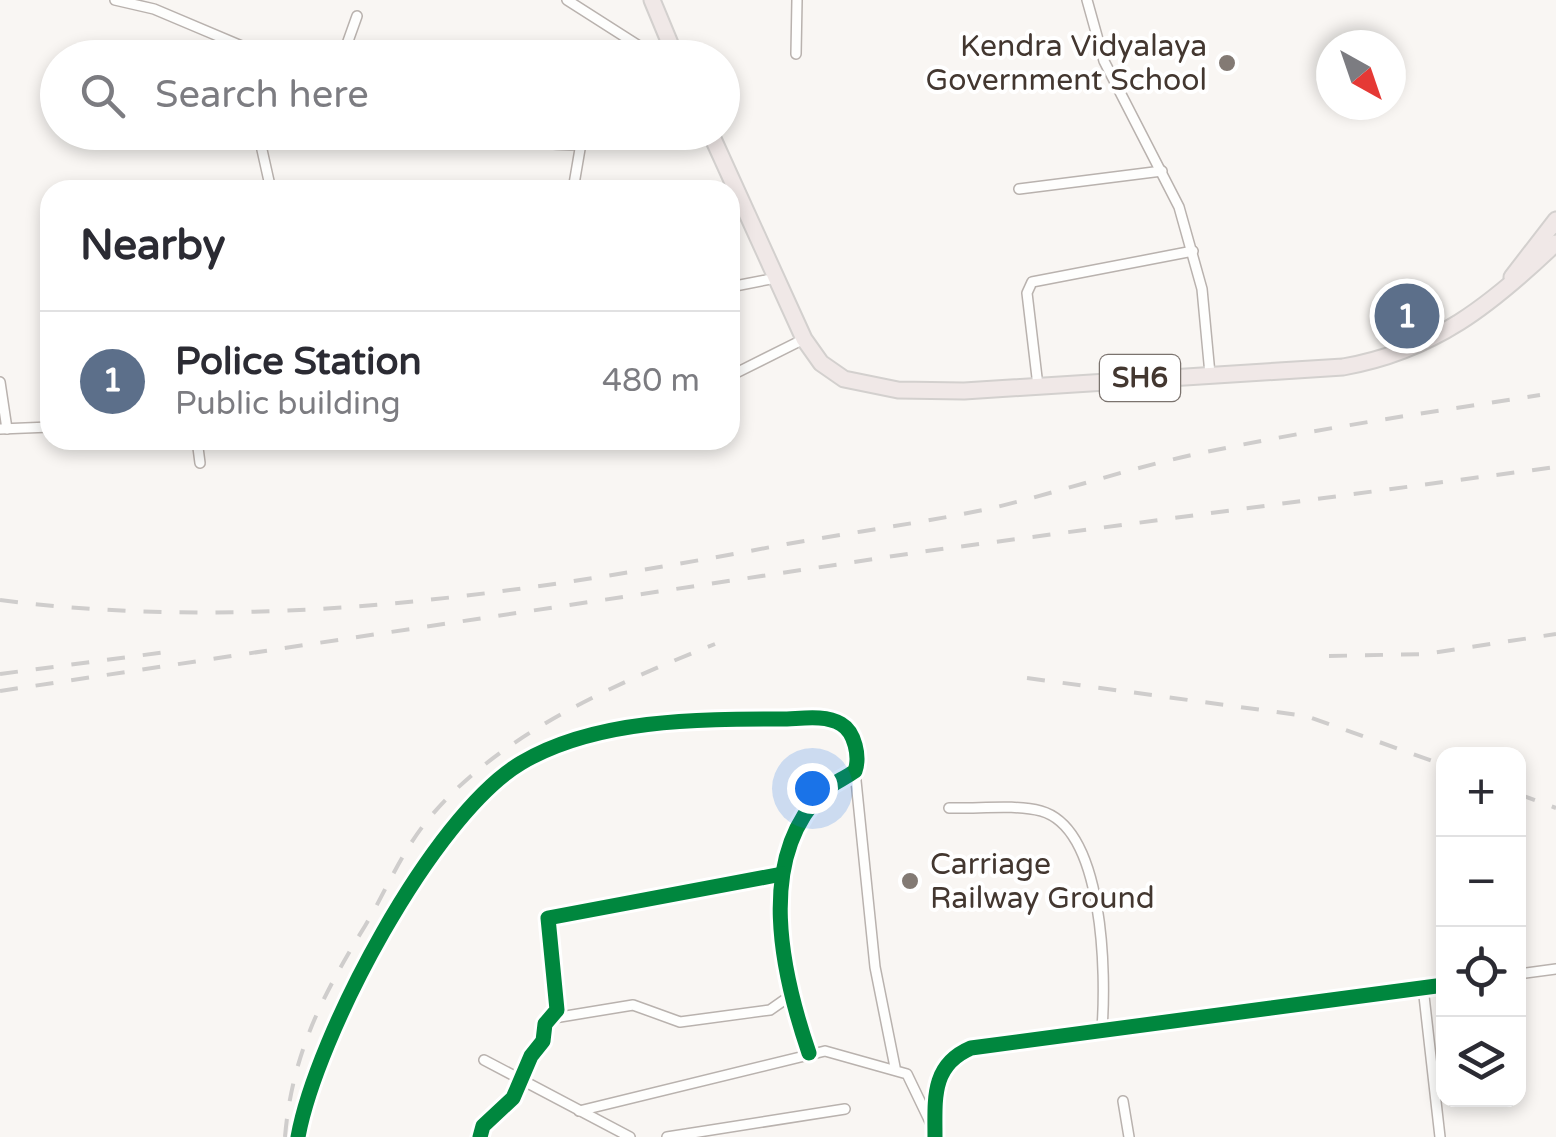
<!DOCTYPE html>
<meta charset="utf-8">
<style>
:root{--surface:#fff;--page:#f2f2f3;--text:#2b2b33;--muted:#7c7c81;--line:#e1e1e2;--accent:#0b8043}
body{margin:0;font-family:"Varela Round",sans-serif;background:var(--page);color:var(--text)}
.controls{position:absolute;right:30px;bottom:30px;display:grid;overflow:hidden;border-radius:20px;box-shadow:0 5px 15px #0003}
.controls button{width:90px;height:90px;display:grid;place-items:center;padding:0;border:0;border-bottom:2px solid var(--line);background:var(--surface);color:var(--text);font:50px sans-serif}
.compass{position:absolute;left:1316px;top:30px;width:90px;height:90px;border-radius:50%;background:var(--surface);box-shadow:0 5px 15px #0003;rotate:140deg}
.you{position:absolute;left:812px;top:788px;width:35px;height:35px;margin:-25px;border:8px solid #fff;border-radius:50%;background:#1a73e8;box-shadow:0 0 0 15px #1a73e833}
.badge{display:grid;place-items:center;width:65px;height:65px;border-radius:50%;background:var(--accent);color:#fff;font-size:32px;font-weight:700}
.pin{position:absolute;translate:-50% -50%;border:5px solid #fff;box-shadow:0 2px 10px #0006}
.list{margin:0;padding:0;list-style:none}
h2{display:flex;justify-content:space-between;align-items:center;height:130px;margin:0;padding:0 40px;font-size:42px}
h2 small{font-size:32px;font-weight:400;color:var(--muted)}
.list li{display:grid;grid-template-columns:65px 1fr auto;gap:30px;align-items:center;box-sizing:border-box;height:140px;padding:0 40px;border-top:2px solid var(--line)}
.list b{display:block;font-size:38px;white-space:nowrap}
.list p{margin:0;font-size:32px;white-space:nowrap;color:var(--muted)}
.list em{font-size:32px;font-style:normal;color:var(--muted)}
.icon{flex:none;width:55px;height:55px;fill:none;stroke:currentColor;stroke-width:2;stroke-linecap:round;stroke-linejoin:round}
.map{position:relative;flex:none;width:1556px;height:1137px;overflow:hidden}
.search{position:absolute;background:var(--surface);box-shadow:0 5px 15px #0003;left:40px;top:40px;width:700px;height:110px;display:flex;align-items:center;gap:25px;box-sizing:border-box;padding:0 35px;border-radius:55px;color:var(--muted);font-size:38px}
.panel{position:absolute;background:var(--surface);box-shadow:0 5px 15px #0003;left:40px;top:180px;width:700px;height:270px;border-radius:30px}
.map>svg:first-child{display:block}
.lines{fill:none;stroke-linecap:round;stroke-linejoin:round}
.street-casing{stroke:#b9b2ae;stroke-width:12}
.primary-casing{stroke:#d3d0ce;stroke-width:19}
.street{stroke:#fefefd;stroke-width:9}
.primary{stroke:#f0e8e7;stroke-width:15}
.rail{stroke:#cfcdcc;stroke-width:4;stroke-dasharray:18 18;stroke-linecap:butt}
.cycleway-casing{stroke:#fff;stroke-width:21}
.cycleway{stroke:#00873e;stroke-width:15}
.poi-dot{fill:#837a74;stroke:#fff;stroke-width:4}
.labels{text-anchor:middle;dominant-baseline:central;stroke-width:8;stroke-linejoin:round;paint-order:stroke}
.shield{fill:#fff;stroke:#7b736e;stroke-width:2.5}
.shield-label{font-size:28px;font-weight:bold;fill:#433730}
.poi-label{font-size:30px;fill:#433730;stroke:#fff;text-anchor:end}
</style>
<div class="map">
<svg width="1556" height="1137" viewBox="0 0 1556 1137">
<rect width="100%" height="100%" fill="#f9f6f3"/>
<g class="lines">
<defs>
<g id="street">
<path d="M115,0L154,9L270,58"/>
<path d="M567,0L658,58"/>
<path d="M1087,0L1104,61L1179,207L1202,289L1210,374"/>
<path d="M796,54L797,0"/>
<path d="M342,58L357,16"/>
<path d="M258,132L271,190"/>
<path d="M481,132C555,150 589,148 662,132"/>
<path d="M1019,189L1162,171"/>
<path d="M573,190L580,149"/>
<path d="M730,287L776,278"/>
<path d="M730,376L804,339"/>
<path d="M0,382L7,429"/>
<path d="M1038,386L1027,293L1032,282L1193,251"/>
<path d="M0,429L50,427"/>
<path d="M197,440L200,463"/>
<path d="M855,771L875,967L895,1067"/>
<path d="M949,808C978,809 1014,804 1041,811C1105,829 1106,977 1102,1028"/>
<path d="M1518,974L1556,969"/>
<path d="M1423,987L1440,1137"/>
<path d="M548,1019L633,1005L680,1022L770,1010L790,996"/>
<path d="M484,1060L630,1137"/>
<path d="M1123,1101L1129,1137"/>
<path d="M579,1111L825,1051L907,1074L932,1126"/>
<path d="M298,1137C316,1037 432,816 521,763C595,719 697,719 781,719C800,719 824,714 841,724C855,732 860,757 855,771C844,779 832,783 823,792C755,859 782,974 809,1053"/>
<path d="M480,1137L483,1126L513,1098L531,1056L543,1041L545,1024L557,1010L548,918L782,874"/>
<path d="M667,1137L845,1109"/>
<path d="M935,1137C935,1099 931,1065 971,1048L1444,985"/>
</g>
<g id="primary">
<path d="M652,0L676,58"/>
<path d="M710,132L804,339L821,363L844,379L898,390L964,391L1343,367C1434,351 1491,305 1556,243"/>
<path d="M1512,277L1556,220"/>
</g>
</defs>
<!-- street casing -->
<use href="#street" class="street-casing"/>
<!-- primary casing -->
<use href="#primary" class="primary-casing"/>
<!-- street -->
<use href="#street" class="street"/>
<!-- primary -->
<use href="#primary" class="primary"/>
<!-- rail -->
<g class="rail">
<path d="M0,600C264,634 528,593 787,544C854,532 921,523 988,509C1057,493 1123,470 1192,455C1308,430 1424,413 1540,395"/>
<path d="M1329,656L1425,654L1556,634"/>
<path d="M0,674L174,651"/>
<path d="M1027,678L1306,716L1444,765"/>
<path d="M0,691L927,551L1556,467"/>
<path d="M1518,794L1556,808"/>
<path d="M285,1137C292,1054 322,996 365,926C387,889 402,850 431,816C501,733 617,683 715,644"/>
</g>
<defs>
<g id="cycleway">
<path d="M298,1137C316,1037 432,816 521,763C595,719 697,719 781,719C800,719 824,714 841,724C855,732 860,757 855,771C844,779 832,783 823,792C755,859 782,974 809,1053"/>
<path d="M480,1137L483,1126L513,1098L531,1056L543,1041L545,1024L557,1010L548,918L782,874"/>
<path d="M935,1137C935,1099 931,1065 971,1048L1444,985"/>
</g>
</defs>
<!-- cycleway casing -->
<use href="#cycleway" class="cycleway-casing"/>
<!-- cycleway -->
<use href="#cycleway" class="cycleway"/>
</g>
<!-- markers -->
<g class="poi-dot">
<circle cx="1227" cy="63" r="10"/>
<circle cx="910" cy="881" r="10"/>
</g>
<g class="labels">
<!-- shield labels -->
<rect class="shield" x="1100" y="355" width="80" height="46" rx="8"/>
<g class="shield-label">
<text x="1140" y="378">SH6</text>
</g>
<!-- poi labels -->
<g class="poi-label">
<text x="1207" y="46">Kendra Vidyalaya<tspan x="1207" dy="34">Government School</tspan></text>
<text x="930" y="864" text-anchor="start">Carriage<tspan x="930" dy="34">Railway Ground</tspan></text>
</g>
</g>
</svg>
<div class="controls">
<button>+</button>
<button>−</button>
<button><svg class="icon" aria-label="locate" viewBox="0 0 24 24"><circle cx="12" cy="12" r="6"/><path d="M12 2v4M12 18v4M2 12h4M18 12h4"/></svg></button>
<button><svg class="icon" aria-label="layers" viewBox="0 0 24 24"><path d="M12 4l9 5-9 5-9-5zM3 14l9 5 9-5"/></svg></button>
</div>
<svg class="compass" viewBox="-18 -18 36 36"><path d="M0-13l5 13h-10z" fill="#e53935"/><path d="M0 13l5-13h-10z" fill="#7c7c81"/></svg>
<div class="you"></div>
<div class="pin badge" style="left:1407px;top:316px;background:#5c6f8a">1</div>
<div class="search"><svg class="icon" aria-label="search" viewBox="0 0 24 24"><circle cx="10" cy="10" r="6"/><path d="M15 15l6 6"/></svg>Search here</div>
<section class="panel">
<h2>Nearby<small></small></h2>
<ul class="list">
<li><span class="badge" style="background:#5c6f8a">1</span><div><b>Police Station</b><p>Public building</p></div><em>480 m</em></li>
</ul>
</section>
</div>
